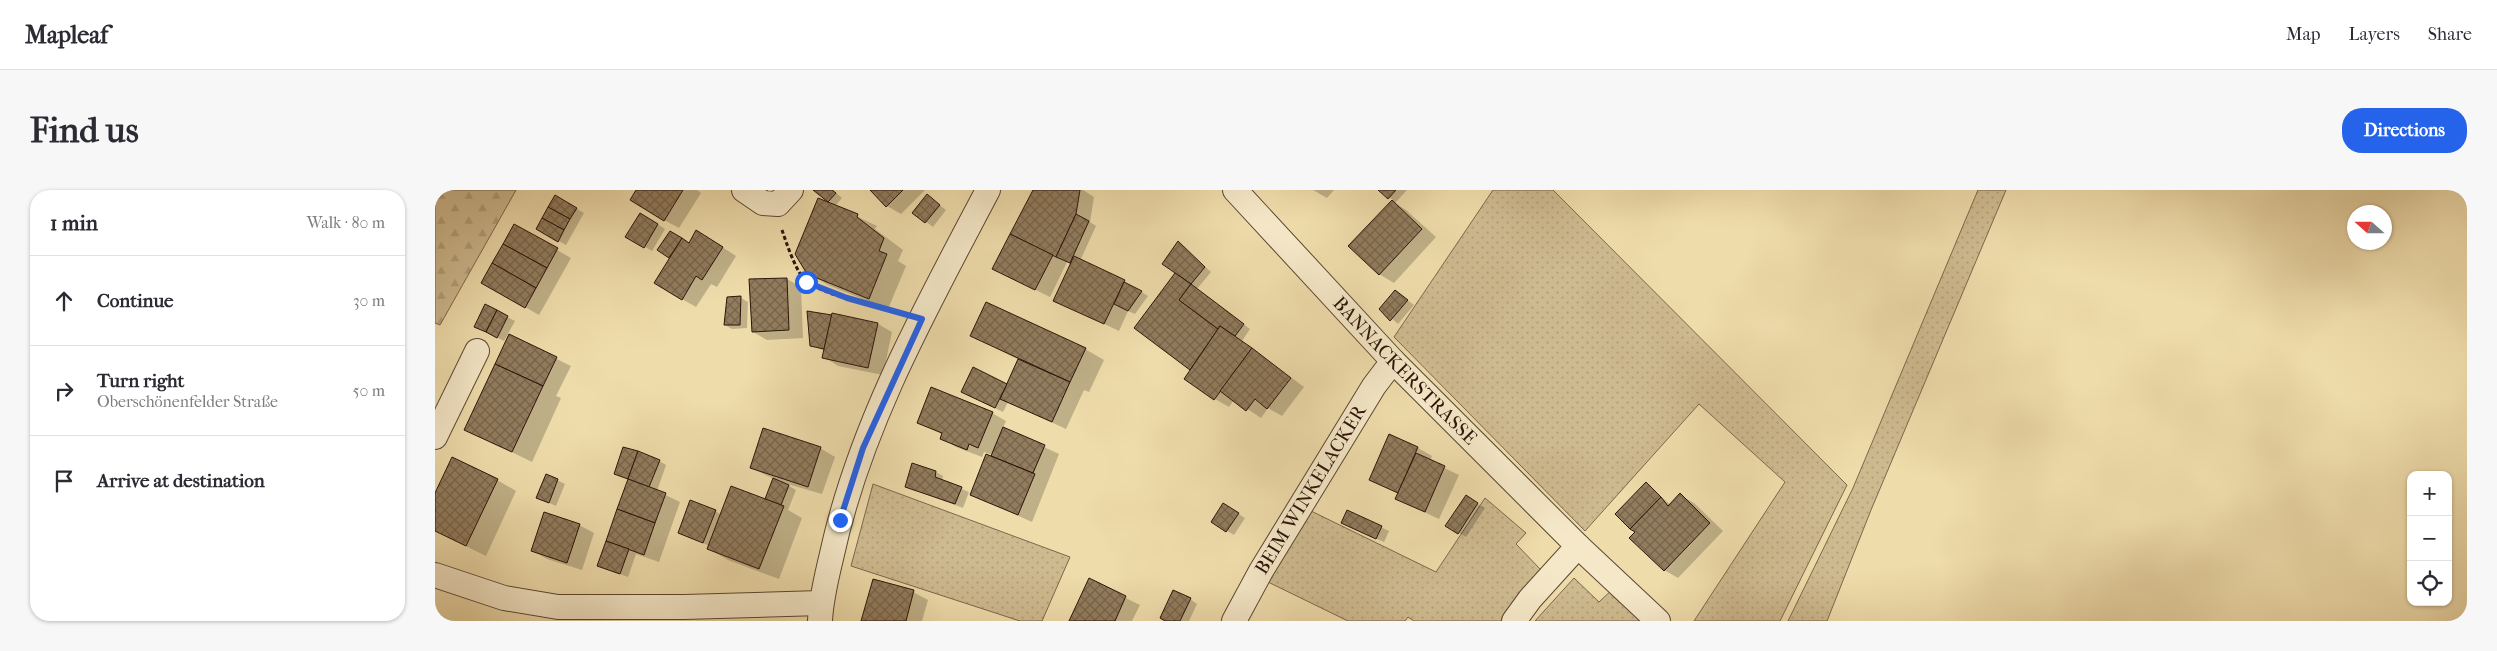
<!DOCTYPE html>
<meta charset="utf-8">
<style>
:root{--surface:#fff;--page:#f7f7f7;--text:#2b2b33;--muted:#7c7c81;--line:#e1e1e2;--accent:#2563eb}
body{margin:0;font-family:"IM FELL French Canon",serif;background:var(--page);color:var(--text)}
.controls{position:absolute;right:15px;bottom:15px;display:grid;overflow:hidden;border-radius:10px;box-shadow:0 1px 4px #0004}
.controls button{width:45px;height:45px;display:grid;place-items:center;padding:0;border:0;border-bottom:1px solid var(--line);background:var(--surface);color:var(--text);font:25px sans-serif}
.compass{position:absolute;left:1912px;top:15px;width:45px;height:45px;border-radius:50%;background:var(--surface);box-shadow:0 1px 4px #0004;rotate:291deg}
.stop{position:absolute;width:15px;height:15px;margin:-11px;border:4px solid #2563eb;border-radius:50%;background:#fff}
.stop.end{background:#2563eb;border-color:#fff;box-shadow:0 1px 5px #0008}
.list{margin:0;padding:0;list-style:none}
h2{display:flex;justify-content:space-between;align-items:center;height:65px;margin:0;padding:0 20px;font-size:21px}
h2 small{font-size:16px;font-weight:400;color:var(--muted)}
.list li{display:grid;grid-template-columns:32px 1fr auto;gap:15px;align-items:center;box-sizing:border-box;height:90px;padding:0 20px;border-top:1px solid var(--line)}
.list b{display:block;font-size:19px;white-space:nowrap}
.list p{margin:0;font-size:16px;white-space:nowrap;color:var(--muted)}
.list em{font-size:16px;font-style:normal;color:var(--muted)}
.icon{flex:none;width:28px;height:28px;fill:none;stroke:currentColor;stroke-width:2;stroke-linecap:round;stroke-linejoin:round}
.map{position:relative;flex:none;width:2032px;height:431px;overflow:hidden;border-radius:20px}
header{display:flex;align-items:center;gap:30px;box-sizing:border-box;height:70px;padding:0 25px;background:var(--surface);border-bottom:1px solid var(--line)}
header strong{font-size:24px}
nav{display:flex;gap:28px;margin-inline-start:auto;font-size:18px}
.intro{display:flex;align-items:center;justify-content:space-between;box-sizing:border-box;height:120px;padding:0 30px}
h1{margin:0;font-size:35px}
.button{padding:12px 22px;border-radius:20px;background:var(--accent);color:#fff;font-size:18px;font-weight:700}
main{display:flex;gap:30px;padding:0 30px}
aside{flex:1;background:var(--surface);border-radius:20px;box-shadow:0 1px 4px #0004}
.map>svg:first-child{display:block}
.grass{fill:url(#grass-dots);stroke:#7c674c}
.forest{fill:url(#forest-firs);stroke:#7c674c}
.shadow{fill:#0003}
.building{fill:url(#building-cross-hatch);stroke:#2b1409}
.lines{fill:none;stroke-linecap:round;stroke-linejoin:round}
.minor-casing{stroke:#5c4632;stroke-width:26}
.path{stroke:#2b1409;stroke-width:3;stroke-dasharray:4 2.5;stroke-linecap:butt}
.minor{stroke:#f5e8c8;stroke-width:24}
.route{stroke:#2563eb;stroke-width:6}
.labels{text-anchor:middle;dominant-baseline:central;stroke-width:4;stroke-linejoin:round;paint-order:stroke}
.street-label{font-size:19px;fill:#2b1409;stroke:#f5e8c8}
</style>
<header>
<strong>Mapleaf</strong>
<nav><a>Map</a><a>Layers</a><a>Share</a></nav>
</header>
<div class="intro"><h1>Find us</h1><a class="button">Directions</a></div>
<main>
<aside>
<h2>1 min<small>Walk · 80 m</small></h2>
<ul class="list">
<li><svg class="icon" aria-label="ahead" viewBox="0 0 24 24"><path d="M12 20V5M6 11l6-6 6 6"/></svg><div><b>Continue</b></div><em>30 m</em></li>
<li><svg class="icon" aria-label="right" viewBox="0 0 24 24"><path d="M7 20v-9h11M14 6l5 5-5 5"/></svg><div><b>Turn right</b><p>Oberschönenfelder Straße</p></div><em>50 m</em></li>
<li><svg class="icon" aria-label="arrive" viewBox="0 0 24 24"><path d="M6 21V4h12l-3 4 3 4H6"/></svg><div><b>Arrive at destination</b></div></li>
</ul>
</aside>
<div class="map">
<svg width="2032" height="431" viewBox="0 0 2032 431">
<defs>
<pattern id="grass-dots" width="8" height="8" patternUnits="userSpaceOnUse" patternTransform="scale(1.25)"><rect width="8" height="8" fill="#ceba8f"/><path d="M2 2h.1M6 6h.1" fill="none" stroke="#b19f7a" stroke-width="1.8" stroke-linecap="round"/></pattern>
<pattern id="forest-firs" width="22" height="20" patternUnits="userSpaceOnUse" patternTransform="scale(1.25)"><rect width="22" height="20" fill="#ceba8f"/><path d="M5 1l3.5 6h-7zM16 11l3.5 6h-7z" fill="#b19f7a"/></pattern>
<pattern id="building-cross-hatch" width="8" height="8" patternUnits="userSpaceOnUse" patternTransform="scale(1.25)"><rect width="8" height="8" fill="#917c5d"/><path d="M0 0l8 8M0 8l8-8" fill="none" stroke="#77644b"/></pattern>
</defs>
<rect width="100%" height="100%" fill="#efdcab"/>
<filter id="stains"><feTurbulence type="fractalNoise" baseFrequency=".004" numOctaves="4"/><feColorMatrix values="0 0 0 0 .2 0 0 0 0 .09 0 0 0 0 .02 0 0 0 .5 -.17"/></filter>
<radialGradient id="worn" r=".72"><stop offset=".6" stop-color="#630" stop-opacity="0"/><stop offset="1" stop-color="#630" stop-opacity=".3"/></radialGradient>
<!-- grass -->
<g class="grass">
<path d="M1058,0H1118L1412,295L1345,431H1259L1350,292L1264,214L1150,341L959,147Z"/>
<path d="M1543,0H1571L1436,320L1392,431H1353L1418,298Z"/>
<path d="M438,294L635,367L607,431H585L416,376Z"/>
<path d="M1050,308L1091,343L1081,354L1106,380L1067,431H979L973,427L970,431H913L833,392L874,320L1001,382Z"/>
<path d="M1139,388L1164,412L1178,399L1211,431H1100Z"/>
</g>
<!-- forest -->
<path class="forest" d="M0,0H81L5,135L0,133Z"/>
<!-- shadow -->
<g class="shadow">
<path d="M202,0H262L266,3L244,38L229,30Z"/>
<path d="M380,0H398L407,8L400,16L442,36L440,39L468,60L463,71L471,76L453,119L393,95L373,83L398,14Z"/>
<path d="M437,0H490L466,24L452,16Z"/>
<path d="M599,0H648L659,7L655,32L661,36L645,71L689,91L713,106L700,124L693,121L684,141L620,110L636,74L632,72L615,107L559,79Z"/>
<path d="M878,0H899L892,8Z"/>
<path d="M945,0H972L960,13L971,20L1001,47L959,93L944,84L915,56L958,10Z"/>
<path d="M492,6L511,20L498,37L479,23Z"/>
<path d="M121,7L149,23L131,55L103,39Z"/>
<path d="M206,24L230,39L217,61L192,46Z"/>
<path d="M80,36L136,68L104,125L48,93Z"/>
<path d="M235,42L254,54L276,50L301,66L282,97L276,94L261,117L247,109L236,68L224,60Z"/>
<path d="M744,53L776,82L762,99L815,139L807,151L869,197L847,226L833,218L826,228L799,210L794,217L780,209L751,188L757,179L701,138L742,83Z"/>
<path d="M352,89L366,97L368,148L332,150L318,142Z"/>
<path d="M960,101L979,115L963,134L946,119Z"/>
<path d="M306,108L313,112L312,138L297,139L290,135Z"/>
<path d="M51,116L80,131L69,151L48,140Z"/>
<path d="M443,134L457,142L448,185L403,176L389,167L390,161L376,155Z"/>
<path d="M75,146L136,176L121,206L126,208L97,272L31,240Z"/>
<path d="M537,146L650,159L669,170L654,202L649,200L631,239L573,212L568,222L535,206L573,195L584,170Z"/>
<path d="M557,223L571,231L568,238L624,264L597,332L536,304L558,265L549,262L547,267L521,257L507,248L508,245L483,232Z"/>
<path d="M955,246L983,258L997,266L995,271L1024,285L1004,329L976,316L962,308L964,304L935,289Z"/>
<path d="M385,258L400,267L387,304L349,293L361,300L353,320L367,328L344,389L293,370L274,359L275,356L244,343L280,321L287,325L335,312L339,289L316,278Z"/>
<path d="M224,271L231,275L222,301L245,312L224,372L201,364L193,387L171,379L164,375L194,290L180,284Z"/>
<path d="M478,274L501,282L508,286L507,291L534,302L528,318L471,297Z"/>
<path d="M112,285L130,294L121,316L110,311Z"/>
<path d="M62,290L81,301L51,366L0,341V306Z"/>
<path d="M1211,294L1236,315L1245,305L1259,313L1288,341L1243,388L1229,380L1202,342Z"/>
<path d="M1031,307L1050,318L1031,347L1012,336Z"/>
<path d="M789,315L810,328L799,345L777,332Z"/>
<path d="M912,321L954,341L949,352L914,337Z"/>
<path d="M144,335L159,343L147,380L112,369L98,361Z"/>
<path d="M654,390L705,415L697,431H635Z"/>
<path d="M478,402L493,410L487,431H428Z"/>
<path d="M755,409L762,414L754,431H732Z"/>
</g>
<!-- building -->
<g class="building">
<path d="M201,0H248L229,31L195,10Z"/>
<path d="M378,0H397L401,3L393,12Z"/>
<path d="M435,0H468L451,17Z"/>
<path d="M598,0H645L641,24L621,67L575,44Z"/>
<path d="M943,0H961L953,9Z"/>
<path d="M492,4L505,15L490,33L477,23Z"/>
<path d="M120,5L142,18L135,29L113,17Z"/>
<path d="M383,8L423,24L422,27L449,48L444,61L452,64L434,109L372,84L360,64Z"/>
<path d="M957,10L987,39L944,85L913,56Z"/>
<path d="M113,17L135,29L129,40L107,28Z"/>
<path d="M205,23L223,34L209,58L190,47Z"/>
<path d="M641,24L654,31L635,73L621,67Z"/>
<path d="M107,28L129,40L123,52L101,39Z"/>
<path d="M79,34L123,58L112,78L68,54Z"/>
<path d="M261,40L288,57L267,90L261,86L247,110L219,93L247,48L254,53Z"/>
<path d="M235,41L247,48L234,68L222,60Z"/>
<path d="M575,44L618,65L600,100L557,79Z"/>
<path d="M743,51L770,77L756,94L727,74Z"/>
<path d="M68,54L112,78L101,98L57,73Z"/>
<path d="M639,66L690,90L669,134L618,111Z"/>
<path d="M57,73L101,98L90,118L46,93Z"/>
<path d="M740,83L756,94L744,110L783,139L755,180L699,138Z"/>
<path d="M352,88L354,140L317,142L314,89Z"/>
<path d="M689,92L707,101L693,121L679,114Z"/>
<path d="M756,94L809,134L800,146L785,136L783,139L744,110Z"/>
<path d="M960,100L973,110L955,131L944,119Z"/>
<path d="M306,106L305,135H289L292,107Z"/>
<path d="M551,112L651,158L635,192L535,146Z"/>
<path d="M50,114L62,120L51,142L39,137Z"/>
<path d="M62,120L73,126L62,148L51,142Z"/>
<path d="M372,121L397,125L389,159L375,156Z"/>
<path d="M397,123L443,133L433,178L387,168Z"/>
<path d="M785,136L817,158L779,210L749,189Z"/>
<path d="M74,144L122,167L108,196L60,174Z"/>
<path d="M817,158L856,188L832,219L820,209L811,221L785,201Z"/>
<path d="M583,169L635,192L617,232L565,209Z"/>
<path d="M60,174L108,196L77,262L29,240Z"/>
<path d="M538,177L572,194L560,218L526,202Z"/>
<path d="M496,197L558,222L543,258L534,254L532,260L505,249L507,243L482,233Z"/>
<path d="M568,237L610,255L598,283L556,266Z"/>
<path d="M328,238L386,257L373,297L315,278Z"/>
<path d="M954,244L983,257L963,303L934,290Z"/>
<path d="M188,257L203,261L193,289L179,284Z"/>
<path d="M203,261L225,270L214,297L193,289Z"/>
<path d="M981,263L1010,276L990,322L960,309Z"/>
<path d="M551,264L600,284L583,325L535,305Z"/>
<path d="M17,267L63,289L31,356L0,341V303Z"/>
<path d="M477,273L501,281L500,287L527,297L520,314L470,297Z"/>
<path d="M111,284L123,289L114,313L101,308Z"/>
<path d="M338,288L354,295L346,315L330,309Z"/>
<path d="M193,289L231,303L220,333L182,319Z"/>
<path d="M1211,292L1226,307L1195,339L1180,324Z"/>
<path d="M296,296L349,316L324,379L272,359Z"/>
<path d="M1245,303L1275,333L1229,381L1194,348L1200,342L1195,339L1226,307L1233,316Z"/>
<path d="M1031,305L1043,313L1023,344L1010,336Z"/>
<path d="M255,310L281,320L268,353L243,343Z"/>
<path d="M788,313L804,323L791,342L776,332Z"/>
<path d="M182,319L220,333L209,365L171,351Z"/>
<path d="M912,320L947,336L941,349L906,333Z"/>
<path d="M109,322L145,334L132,373L96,361Z"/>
<path d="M171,351L194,359L185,384L162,376Z"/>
<path d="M654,388L691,406L680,431H634Z"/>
<path d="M438,389L479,400L471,431H426Z"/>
<path d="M738,400L756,408L745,431H730L725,428Z"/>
</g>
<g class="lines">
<defs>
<g id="minor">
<path d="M309,0L328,13L343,14L356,0"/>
<path id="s1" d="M800,0L958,171L1143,356L1223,431"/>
<path d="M0,247L42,161"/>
<path d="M0,385L69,408L123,417H249L386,413"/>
<path d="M385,431C386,408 392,386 397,364C425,235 492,116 553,0"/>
<path id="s2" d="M799,431L826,381L939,196L958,171"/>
<path d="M1079,431L1095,409L1143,356"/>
</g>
</defs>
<!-- minor casing -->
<use href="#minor" class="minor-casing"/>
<!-- path -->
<path class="path" d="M347,40C351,52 362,85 372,92C392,106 436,114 460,121"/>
<!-- minor -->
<use href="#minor" class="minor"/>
</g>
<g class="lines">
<!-- route -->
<path class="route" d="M371,92L412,108L487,129L428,258L405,330"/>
</g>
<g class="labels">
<!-- street labels -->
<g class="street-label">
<text stroke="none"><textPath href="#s1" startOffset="248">BANNACKERSTRASSE</textPath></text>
<text stroke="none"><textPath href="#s2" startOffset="152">BEIM WINKELACKER</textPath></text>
</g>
</g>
<rect width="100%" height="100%" filter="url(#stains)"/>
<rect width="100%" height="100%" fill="url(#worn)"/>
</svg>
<div class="controls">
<button>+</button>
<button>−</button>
<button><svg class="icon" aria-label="locate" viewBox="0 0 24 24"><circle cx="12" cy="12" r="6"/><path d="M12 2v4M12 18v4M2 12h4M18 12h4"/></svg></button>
</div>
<svg class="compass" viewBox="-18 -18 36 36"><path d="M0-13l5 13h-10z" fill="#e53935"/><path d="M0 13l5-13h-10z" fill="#7c7c81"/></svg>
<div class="stop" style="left:371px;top:92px"></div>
<div class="stop end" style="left:405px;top:330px"></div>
</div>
</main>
